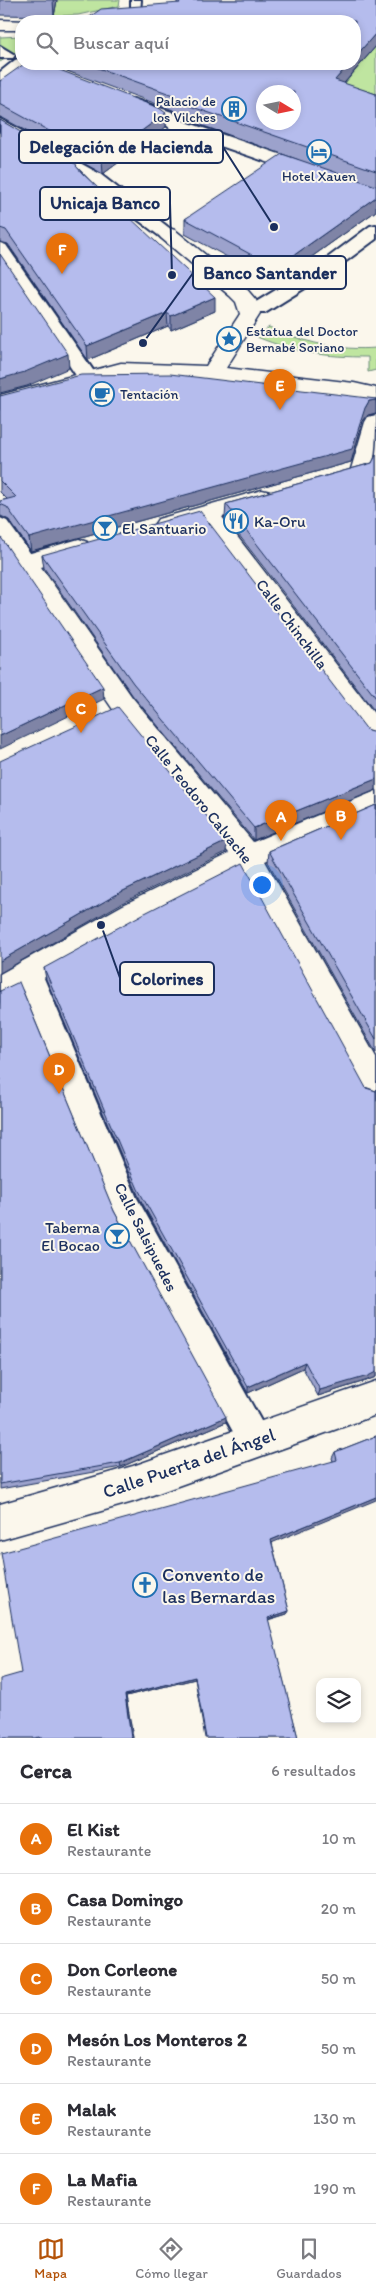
<!DOCTYPE html>
<html lang="es">
<meta charset="utf-8">
<style>
:root{--surface:#fff;--page:#f2f2f3;--text:#2b2b33;--muted:#7c7c81;--line:#e1e1e2;--accent:#b45309}
body{margin:0;font-family:Itim,sans-serif;background:var(--page);color:var(--text)}
.controls{position:absolute;right:15px;bottom:15px;display:grid;overflow:hidden;border-radius:10px;box-shadow:0 2px 8px #0003}
.controls button{width:45px;height:45px;display:grid;place-items:center;padding:0;border:0;border-bottom:1px solid var(--line);background:var(--surface);color:var(--text);font:25px sans-serif}
.compass{position:absolute;left:256px;top:85px;width:45px;height:45px;border-radius:50%;background:var(--surface);box-shadow:0 2px 8px #0003;rotate:100deg}
.you{position:absolute;left:261px;top:884px;width:18px;height:18px;margin:-12px;border:4px solid #fff;border-radius:50%;background:#1a73e8;box-shadow:0 0 0 8px #1a73e833}
.badge{display:grid;place-items:center;width:32px;height:32px;border-radius:50%;background:var(--accent);color:#fff;font-size:16px;font-weight:700}
.pin{position:absolute;translate:-50% -41px;filter:drop-shadow(0 1px 2px #0008)}
.pin::after{content:'';position:absolute;top:26px;width:18px;height:15px;background:inherit;clip-path:polygon(0 0,100% 0,50% 100%)}
.list{margin:0;padding:0;list-style:none}
h2{display:flex;justify-content:space-between;align-items:center;height:65px;margin:0;padding:0 20px;font-size:21px}
h2 small{font-size:16px;font-weight:400;color:var(--muted)}
.list li{display:grid;grid-template-columns:32px 1fr auto;gap:15px;align-items:center;box-sizing:border-box;height:70px;padding:0 20px;border-top:1px solid var(--line)}
.list b{display:block;font-size:19px;white-space:nowrap}
.list p{margin:0;font-size:16px;white-space:nowrap;color:var(--muted)}
.list em{font-size:16px;font-style:normal;color:var(--muted)}
.icon{flex:none;width:28px;height:28px;fill:none;stroke:currentColor;stroke-width:2;stroke-linecap:round;stroke-linejoin:round}
.map{position:relative;flex:none;width:376px;height:1738px;overflow:hidden}
.search{position:absolute;background:var(--surface);box-shadow:0 2px 8px #0003;left:15px;right:15px;top:15px;height:55px;display:flex;align-items:center;gap:12px;box-sizing:border-box;padding:0 18px;border-radius:20px;color:var(--muted);font-size:19px}
.sheet{height:485px;background:var(--surface)}
nav{display:flex;justify-content:space-around;align-items:center;box-sizing:border-box;height:70px;border-top:1px solid var(--line);background:var(--surface);font-size:14px;color:var(--muted)}
nav a{display:grid;justify-items:center;gap:2px}
nav .on{color:var(--accent)}
.map>svg:first-child{display:block}
.green{fill:#bfe5a0;stroke:#6d8a7f}
.lines{fill:none;stroke-linecap:round;stroke-linejoin:round}
.service-casing{stroke:#1b2f5e;stroke-width:4}
.pedestrian-casing{stroke:#1b2f5e;stroke-width:4}
.minor-casing{stroke:#1b2f5e;stroke-width:3}
.service{fill:#fbf7ec;fill-rule:evenodd}
.pedestrian{fill:#fbf7ec;fill-rule:evenodd}
.minor{fill:#fbf7ec;fill-rule:evenodd}
.wall{fill:#9ca2cc;stroke:#1b2f5e}
.shaded-wall{fill:#7f84a6;stroke:#1b2f5e}
.building{fill:#b5bced;stroke:#1b2f5e;fill-rule:evenodd}
.labels{text-anchor:middle;dominant-baseline:central;stroke-width:4;stroke-linejoin:round;paint-order:stroke}
.far-poi-label{font-size:14px;fill:#1b2f5e;stroke:#fbf7ec;text-anchor:start}
.poi-label{font-size:16px;fill:#1b2f5e;stroke:#fbf7ec;text-anchor:start}
.street-label{font-size:16px;fill:#1b2f5e;stroke:#fbf7ec}
.near-street-label{font-size:19px;fill:#1b2f5e;stroke:#fbf7ec}
.near-poi-label{font-size:19px;fill:#1b2f5e;stroke:#fbf7ec;text-anchor:start}
.leader{fill:none;stroke:#1b2f5e;stroke-width:2}
.callout-dot{fill:#1b2f5e;stroke:#fbf7ec;stroke-width:2}
.callout{fill:#fbf7ec;stroke:#1b2f5e;stroke-width:2}
.callout-label{font-size:18px;text-anchor:middle;font-weight:bold;fill:#1b2f5e}
</style>
<div class="map">
<svg width="376" height="1738" viewBox="0 0 376 1738">
<rect width="100%" height="100%" fill="#fbf7ec"/>
<filter id="ink" filterUnits="userSpaceOnUse"><feTurbulence type="fractalNoise" baseFrequency=".02" numOctaves="2"/><feDisplacementMap in="SourceGraphic" scale="10" xChannelSelector="R" yChannelSelector="G"/><feConvolveMatrix kernelMatrix="1 2 1 2 8 2 1 2 1" color-interpolation-filters="sRGB"/></filter>
<g filter="url(#ink)">
<!-- green -->
<g class="green">
<path d="M57,0H120L119,6L78,15L54,16Z"/>
<path d="M376,35V110L333,96Z"/>
<path d="M21,36V49L0,62V37Z"/>
<path d="M269,327C302,342 339,351 376,348V370L368,372V357C326,357 296,353 257,337Z"/>
</g>
<g class="lines">
<defs>
<path id="service" d="M131,0H141L140,13L131,11Z"/>
<g id="pedestrian">
<path d="M0,46L15,55L13,58H0Z"/>
<path d="M21,58V64H28L27,66L6,83L0,85V72L15,60Z"/>
<path d="M133,99L172,112L183,121L314,166L317,170L314,174H302L171,129L160,120L127,107L125,104L127,101Z"/>
<path d="M0,119L100,174L177,234L174,238H162L88,182L0,131Z"/>
<path d="M376,225V239L334,270L265,313H251L249,309L251,305L322,262L370,226Z"/>
<path d="M0,243L6,245L95,373L98,378L95,383L88,384L81,383L0,262Z"/>
<path d="M0,518L7,521L33,557L36,563L33,569L25,571L17,569L0,543Z"/>
<path d="M28,959L37,963L41,971L137,1198L266,1430L271,1441L266,1452L255,1457L244,1452L117,1218L15,971L19,963Z"/>
</g>
<g id="minor">
<path d="M0,20L27,21H21V30H0Z"/>
<path d="M168,228L175,230L244,286L256,300L260,314L226,368L354,383L376,388V402L354,397L212,380L121,377L0,409V395L121,363L206,366L240,314L236,302L230,296L161,238L158,234L161,230Z"/>
<path d="M376,415C376,434 376,457 370,475L362,477L354,475L351,469L365,422L368,417Z"/>
<path d="M262,490L270,492L273,498L270,504L222,517L376,716V745L367,742L201,523L166,533L158,531L154,525L158,519Z"/>
<path d="M79,539L87,542L91,548L87,554L41,567L132,697L253,842L376,791V814L265,861L376,1057V1100L365,1096L243,872L143,923L0,1002V974L123,905L229,853L114,711L13,563L17,557Z"/>
<path d="M376,1381V1415L133,1502L0,1540V1504L133,1466Z"/>
</g>
</defs>
<!-- service casing -->
<use href="#service" class="service-casing"/>
<!-- pedestrian casing -->
<use href="#pedestrian" class="pedestrian-casing"/>
<!-- minor casing -->
<use href="#minor" class="minor-casing"/>
<!-- service -->
<use href="#service" class="service"/>
<!-- pedestrian -->
<use href="#pedestrian" class="pedestrian"/>
<!-- minor -->
<use href="#minor" class="minor"/>
</g>
<!-- wall -->
<g class="wall">
<path d="M0,0H57L54,16L0,15Z"/>
<path d="M177,0H376V46L344,84L376,94V211L275,283L185,234V219L299,160L184,119L173,110L48,64H355L177,3Z"/>
<path d="M0,81L166,113V127L103,174L1,117L0,118Z"/>
<path d="M0,120L78,168L215,311L171,330L168,326L88,360L8,244L0,242Z"/>
<path d="M0,396L376,399V414L368,415L363,421L351,462L31,551L9,520L1,516L0,517V501L7,499L0,492Z"/>
<path d="M376,455V713L225,517L226,504L372,463Z"/>
<path d="M42,555L368,731L376,733V790L254,840L133,696L44,568Z"/>
<path d="M376,805V1053L268,862L269,851Z"/>
<path d="M44,968L376,1091V1377L365,1381L318,1396L303,1368L248,1393L139,1197L46,979Z"/>
<path d="M0,991L114,1211L226,1422L121,1467L0,1489Z"/>
<path d="M376,1436L272,1543L289,1611L287,1614L268,1620L298,1738H205L195,1679L126,1696L133,1738H0L21,1673L333,1461L332,1458L335,1452Z"/>
</g>
<!-- shaded-wall -->
<g class="shaded-wall">
<path d="M53,0H57L54,16Z"/>
<path d="M376,33V46L333,96L335,80L349,64H355V57Z"/>
<path d="M166,113V127L103,174L102,160Z"/>
<path d="M376,197V211L275,283L276,268Z"/>
<path d="M215,297V311L171,330V316Z"/>
<path d="M167,313L168,326L88,360L87,346Z"/>
<path d="M68,354L69,368L27,386L0,393V379Z"/>
<path d="M376,400V413L368,415L363,421L351,462L31,551L29,538L365,408L369,401Z"/>
<path d="M103,687L104,699L0,749V736Z"/>
<path d="M376,779V790L254,840V828Z"/>
<path d="M227,841L226,852L122,903L0,973V961L121,892Z"/>
<path d="M305,1362L303,1368L248,1393V1387Z"/>
<path d="M376,1372V1377L365,1381L318,1396L320,1390Z"/>
<path d="M226,1417V1422L121,1467L120,1463Z"/>
<path d="M376,1497V1500L269,1544L271,1540Z"/>
<path d="M289,1611L287,1614L266,1620L268,1618Z"/>
<path d="M195,1677V1679L126,1696L133,1738H131L125,1695Z"/>
</g>
<!-- building -->
<g class="building">
<path d="M178,0H376V33L355,57V21H84L101,9L180,3Z"/>
<path d="M24,64H44L159,108L166,113L102,160L0,104V81Z"/>
<path d="M87,64H349L335,80L376,94V171L184,104L173,95ZM264,92H294V122H264Z"/>
<path d="M0,120L77,165L76,166L83,174L215,297L171,316L167,313L87,346L6,230L0,228Z"/>
<path d="M282,154L376,186V197L276,268L185,219Z"/>
<path d="M0,254L68,354L25,372L0,379Z"/>
<path d="M170,374L376,399V400L369,401L365,408L352,449L29,538L7,507L0,504V501L16,497L0,481V396L81,375Z"/>
<path d="M376,455V698L226,504L372,463Z"/>
<path d="M200,511L368,731L376,733V779L254,828L133,683L42,555Z"/>
<path d="M0,536L103,687L0,736Z"/>
<path d="M118,707L227,841L121,892L0,961V761Z"/>
<path d="M376,805V1039L269,851Z"/>
<path d="M243,863L366,1088L376,1091V1372L368,1376L320,1390L305,1362L248,1387L138,1189L44,968L143,914Z"/>
<path d="M19,982L114,1211L226,1417L120,1463L0,1484V991Z"/>
<path d="M376,1436V1497L271,1540L289,1611L268,1618L298,1738H206L195,1677L125,1695L131,1738H40L39,1737L35,1738H0V1679L21,1673L1,1553L337,1460L335,1452Z"/>
</g>
</g>
<!-- icons -->
<defs>
<symbol id="building-ring" viewBox="-11 -11 22 22"><circle r="9.5" fill="#fbf7ec" stroke="#1f6fb2" stroke-width="1.5"/><path d="M-4-6H4V6H1V3H-1V6H-4ZM-2.5-4.3h1.7v1.8h-1.7ZM.8-4.3h1.7v1.8H.8ZM-2.5-1h1.7V.8h-1.7ZM.8-1h1.7V.8H.8Z" fill="#1f6fb2"/></symbol>
<symbol id="hotel-ring" viewBox="-11 -11 22 22"><circle r="9.5" fill="#fbf7ec" stroke="#1f6fb2" stroke-width="1.5"/><path d="M-6-4.5h1.5V1H6V5H4.5V3h-9V5H-6ZM-4 0a1.8 1.8 0 1 1 3.6 0ZM.5 0V-2.5h3Q6-2.5 6 0Z" fill="#1f6fb2"/></symbol>
<symbol id="sight-ring" viewBox="-11 -11 22 22"><circle r="9.5" fill="#fbf7ec" stroke="#1f6fb2" stroke-width="1.5"/><path d="M0-6L1.8-2.2L6-1.7L2.9 1.2L3.7 5.4L0 3.3L-3.7 5.4L-2.9 1.2L-6-1.7L-1.8-2.2Z" fill="#1f6fb2"/></symbol>
<symbol id="cafe-ring" viewBox="-11 -11 22 22"><circle r="9.5" fill="#fbf7ec" stroke="#1f6fb2" stroke-width="1.5"/><path d="M-5.5-4.5H6V0H3Q3 3.5 0 3.5H-2.5Q-5.5 3.5-5.5 0ZM3-3.2v2h1.7v-2ZM-6 4.5H4V6H-6Z" fill="#1f6fb2"/></symbol>
<symbol id="restaurant-ring" viewBox="-11 -11 22 22"><circle r="9.5" fill="#fbf7ec" stroke="#1f6fb2" stroke-width="1.5"/><path d="M-5-6h1v4h1v-4h1v4h1v-4h1v5L-1.5 .5V6h-2V.5L-5-1ZM5-6V6H3V1.5H1.5Q1.5-4 5-6Z" fill="#1f6fb2"/></symbol>
<symbol id="bar-ring" viewBox="-11 -11 22 22"><circle r="9.5" fill="#fbf7ec" stroke="#1f6fb2" stroke-width="1.5"/><path d="M-6-5H6L.8 .8V4.5H3.5V6h-7V4.5H-.8V.8Z" fill="#1f6fb2"/></symbol>
<symbol id="church-ring" viewBox="-11 -11 22 22"><circle r="9.5" fill="#fbf7ec" stroke="#1f6fb2" stroke-width="1.5"/><path d="M-1.2-6h2.4v3.5h3.3v2.4h-3.3V6h-2.4V-.1h-3.3v-2.4h3.3Z" fill="#1f6fb2"/></symbol>
</defs>
<g fill-rule="evenodd">
<use href="#building-ring" x="220" y="95" width="28" height="28"/>
<use href="#hotel-ring" x="305" y="138" width="28" height="28"/>
<use href="#sight-ring" x="215" y="325" width="28" height="28"/>
<use href="#cafe-ring" x="88" y="380" width="28" height="28"/>
<use href="#restaurant-ring" x="222" y="507" width="28" height="28"/>
<use href="#bar-ring" x="91" y="514" width="28" height="28"/>
<use href="#bar-ring" x="103" y="1222" width="28" height="28"/>
<use href="#church-ring" x="131" y="1571" width="28" height="28"/>
</g>
<g class="labels">
<!-- far-poi labels -->
<g class="far-poi-label">
<text x="216" y="101" text-anchor="end">Palacio de<tspan x="216" dy="16">los Vilches</tspan></text>
<text x="319" y="176" text-anchor="middle">Hotel Xauen</text>
<text x="246" y="331">Estatua del Doctor<tspan x="246" dy="16">Bernabé Soriano</tspan></text>
<text x="120" y="394">Tentación</text>
</g>
<!-- poi labels -->
<g class="poi-label">
<text x="254" y="521">Ka-Oru</text>
<text x="122" y="528">El Santuario</text>
<text x="100" y="1227" text-anchor="end">Taberna<tspan x="100" dy="18">El Bocao</tspan></text>
</g>
<!-- street labels -->
<g class="street-label">
<text transform="translate(292 624) rotate(53)">Calle Chinchilla</text>
<text transform="translate(199 799) rotate(51)">Calle Teodoro Calvache</text>
<text transform="translate(146 1237) rotate(63)">Calle Salsipuedes</text>
</g>
<!-- near-street labels -->
<g class="near-street-label">
<text transform="translate(189 1463) rotate(-19)">Calle Puerta del Ángel</text>
</g>
<!-- near-poi labels -->
<g class="near-poi-label">
<text x="162" y="1574">Convento de<tspan x="162" dy="22">las Bernardas</tspan></text>
</g>
</g>
<!-- callouts -->
<path class="leader" d="M274 227L223 147M172 275L170 203M143 343L193 273M101 925L120 978"/>
<g class="callout-dot">
<circle cx="274" cy="227" r="5"/>
<circle cx="172" cy="275" r="5"/>
<circle cx="143" cy="343" r="5"/>
<circle cx="101" cy="925" r="5"/>
</g>
<g class="callout">
<rect x="19" y="130" width="204" height="33" rx="5"/>
<rect x="40" y="187" width="130" height="33" rx="5"/>
<rect x="193" y="256" width="153" height="33" rx="5"/>
<rect x="120" y="962" width="94" height="33" rx="5"/>
</g>
<g class="callout-label">
<text x="121" y="153">Delegación de Hacienda</text>
<text x="105" y="209">Unicaja Banco</text>
<text x="270" y="279">Banco Santander</text>
<text x="167" y="985">Colorines</text>
</g>
</svg>
<div class="controls">
<button><svg class="icon" aria-label="layers" viewBox="0 0 24 24"><path d="M12 4l9 5-9 5-9-5zM3 14l9 5 9-5"/></svg></button>
</div>
<svg class="compass" viewBox="-18 -18 36 36"><path d="M0-13l5 13h-10z" fill="#e53935"/><path d="M0 13l5-13h-10z" fill="#7c7c81"/></svg>
<div class="you"></div>
<div class="pin badge" style="left:281px;top:841px;background:#e8710a">A</div>
<div class="pin badge" style="left:341px;top:840px;background:#e8710a">B</div>
<div class="pin badge" style="left:81px;top:733px;background:#e8710a">C</div>
<div class="pin badge" style="left:59px;top:1094px;background:#e8710a">D</div>
<div class="pin badge" style="left:280px;top:410px;background:#e8710a">E</div>
<div class="pin badge" style="left:62px;top:274px;background:#e8710a">F</div>
<div class="search"><svg class="icon" aria-label="search" viewBox="0 0 24 24"><circle cx="10" cy="10" r="6"/><path d="M15 15l6 6"/></svg>Buscar aquí</div>
</div>
<section class="sheet">
<h2>Cerca<small>6 resultados</small></h2>
<ul class="list">
<li><span class="badge" style="background:#e8710a">A</span><div><b>El Kist</b><p>Restaurante</p></div><em>10 m</em></li>
<li><span class="badge" style="background:#e8710a">B</span><div><b>Casa Domingo</b><p>Restaurante</p></div><em>20 m</em></li>
<li><span class="badge" style="background:#e8710a">C</span><div><b>Don Corleone</b><p>Restaurante</p></div><em>50 m</em></li>
<li><span class="badge" style="background:#e8710a">D</span><div><b>Mesón Los Monteros 2</b><p>Restaurante</p></div><em>50 m</em></li>
<li><span class="badge" style="background:#e8710a">E</span><div><b>Malak</b><p>Restaurante</p></div><em>130 m</em></li>
<li><span class="badge" style="background:#e8710a">F</span><div><b>La Mafia</b><p>Restaurante</p></div><em>190 m</em></li>
</ul>
</section>
<nav>
<a class="on"><svg class="icon" aria-label="map" viewBox="0 0 24 24"><path d="M3 6l6-2 6 2 6-2v14l-6 2-6-2-6 2zM9 4v14M15 6v14"/></svg>Mapa</a>
<a><svg class="icon" aria-label="directions" viewBox="0 0 24 24"><path d="M12 3l9 9-9 9-9-9zM9 14v-3h6M13 9l2 2-2 2"/></svg>Cómo llegar</a>
<a><svg class="icon" aria-label="saved" viewBox="0 0 24 24"><path d="M7 4h10v16l-5-4-5 4z"/></svg>Guardados</a>
</nav>
